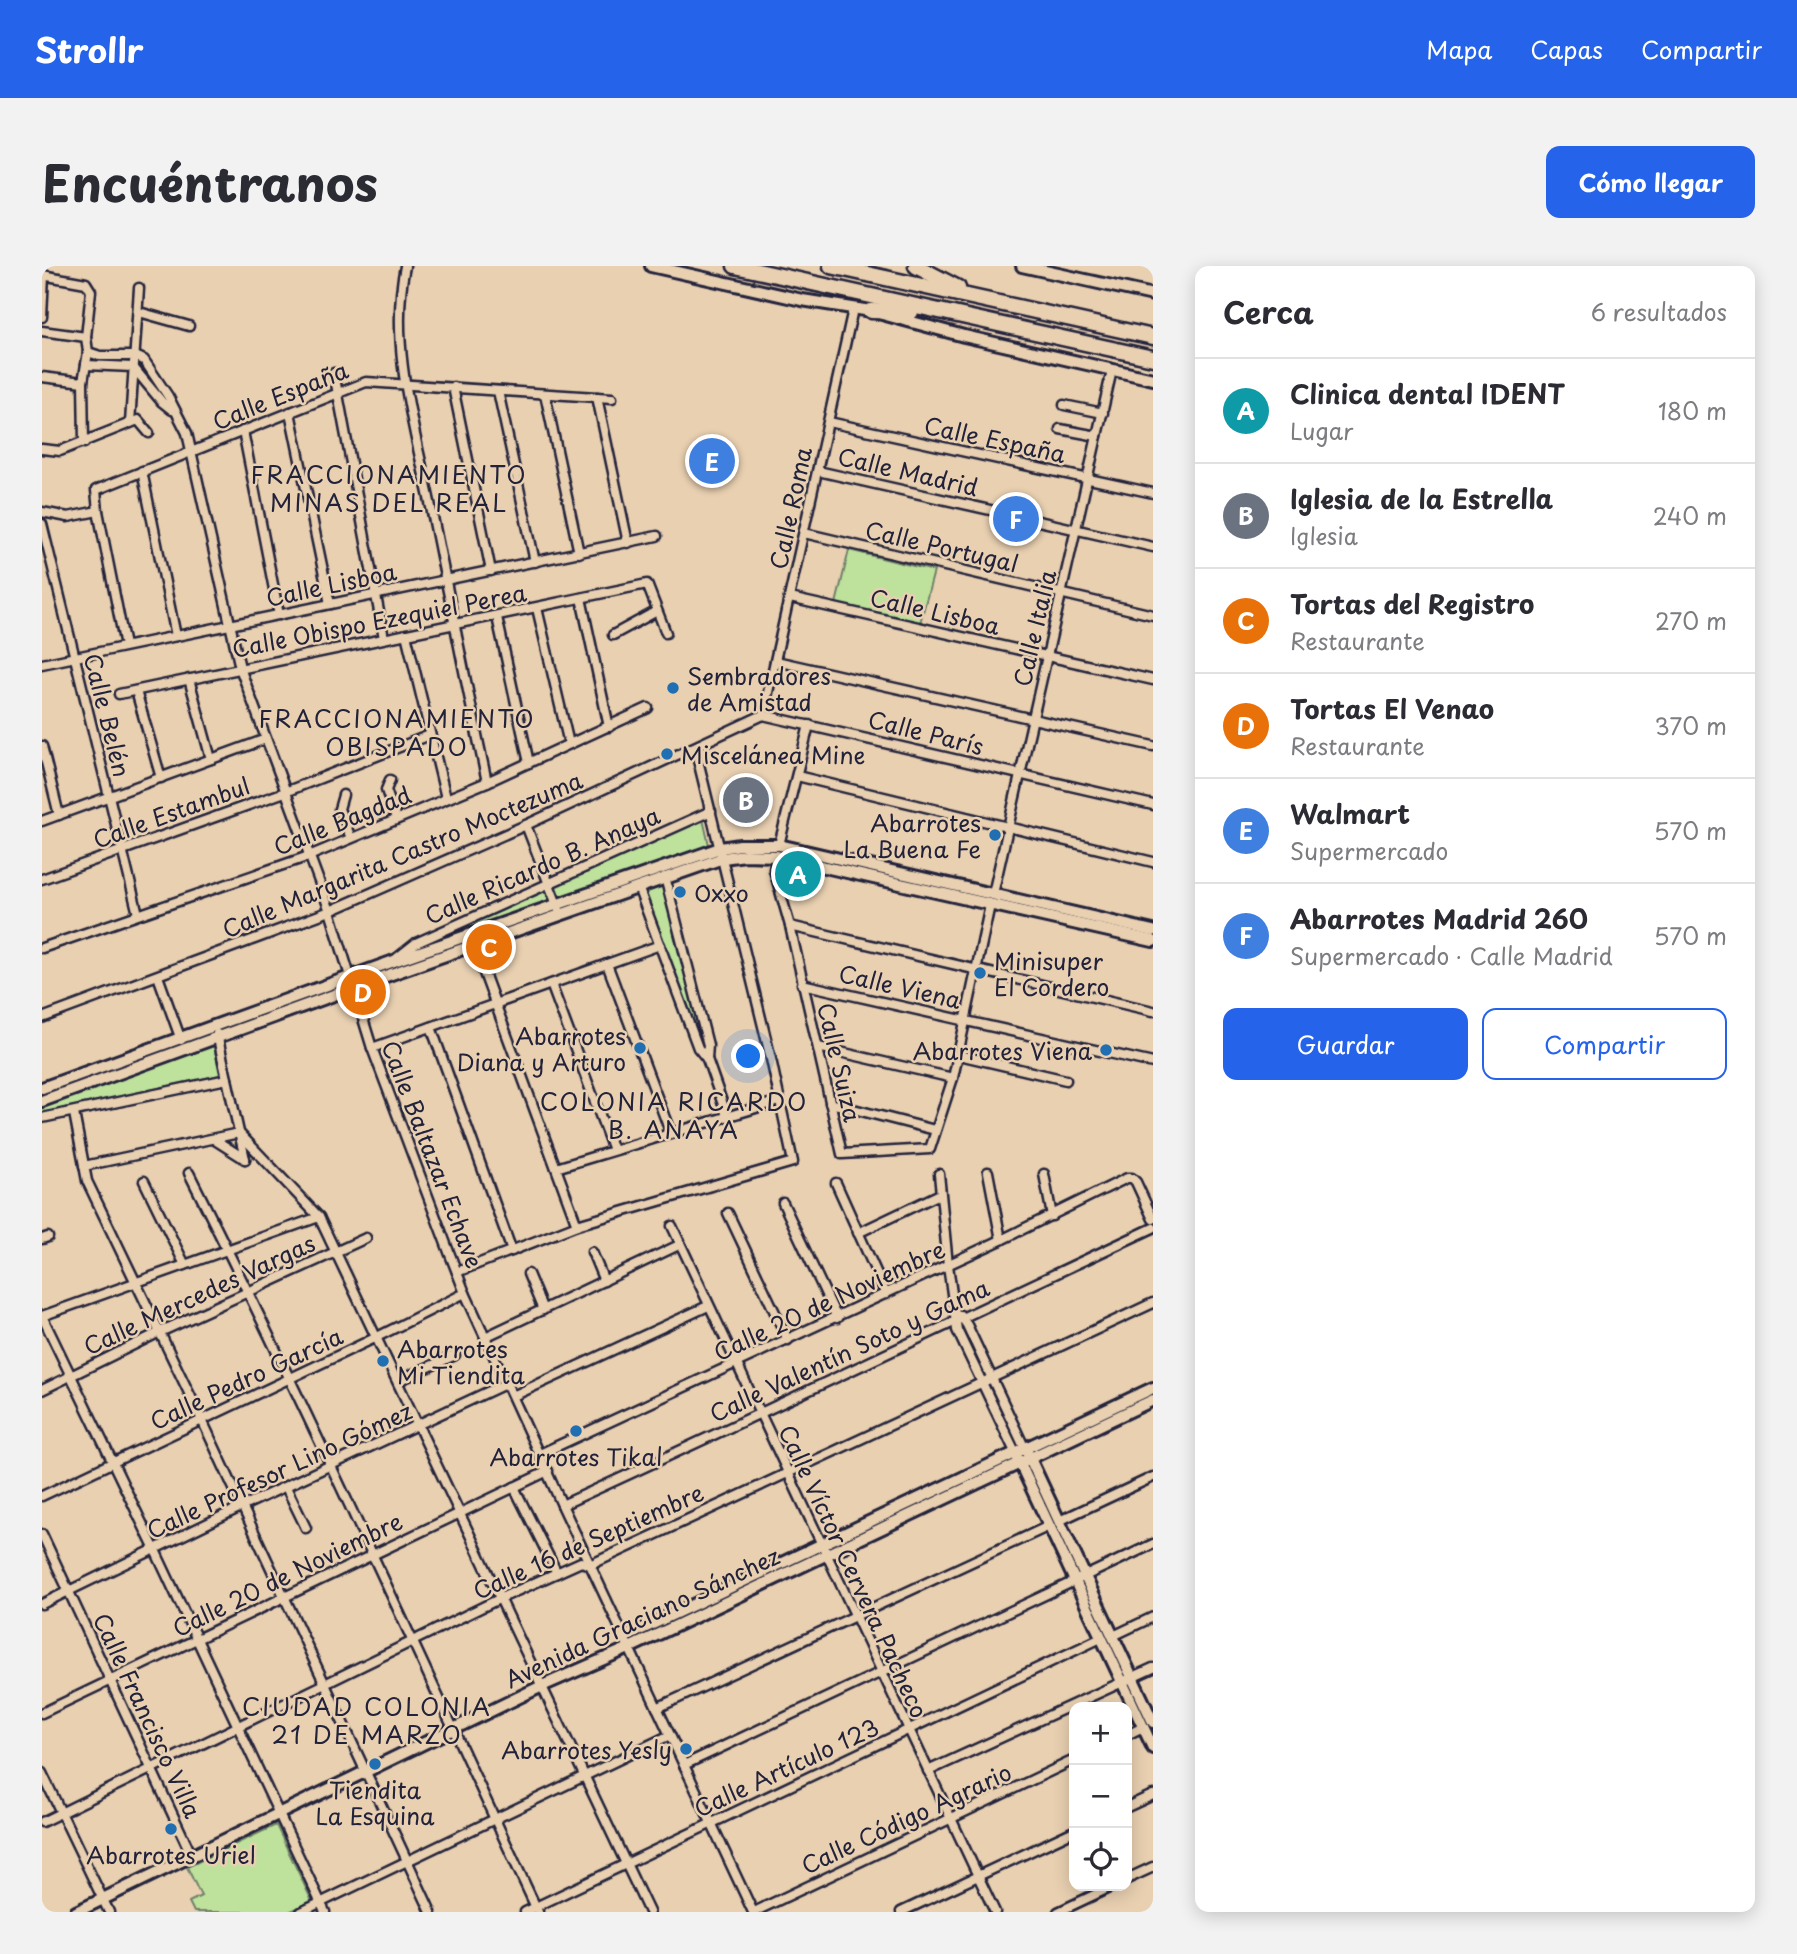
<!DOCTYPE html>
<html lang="es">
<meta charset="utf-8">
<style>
:root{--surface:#fff;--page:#f2f2f3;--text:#2b2b33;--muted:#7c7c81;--line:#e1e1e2;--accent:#2563eb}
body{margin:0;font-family:"Playpen Sans",sans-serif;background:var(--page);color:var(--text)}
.controls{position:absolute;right:21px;bottom:21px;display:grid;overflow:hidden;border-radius:14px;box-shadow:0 4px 18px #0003}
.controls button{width:63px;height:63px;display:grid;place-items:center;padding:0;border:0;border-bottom:2px solid var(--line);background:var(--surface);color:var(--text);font:35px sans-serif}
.you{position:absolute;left:707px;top:791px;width:24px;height:24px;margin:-18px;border:5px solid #fff;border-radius:50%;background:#1a73e8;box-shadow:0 0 0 10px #1a73e833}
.badge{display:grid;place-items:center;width:46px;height:46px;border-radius:50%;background:var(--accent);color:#fff;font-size:23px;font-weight:700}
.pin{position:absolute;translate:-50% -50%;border:4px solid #fff;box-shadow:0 2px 7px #0006}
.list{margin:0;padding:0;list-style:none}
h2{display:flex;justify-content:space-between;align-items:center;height:91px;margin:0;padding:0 28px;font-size:30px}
h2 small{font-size:23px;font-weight:400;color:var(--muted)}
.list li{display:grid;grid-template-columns:46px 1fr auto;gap:21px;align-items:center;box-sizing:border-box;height:105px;padding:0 28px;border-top:2px solid var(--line)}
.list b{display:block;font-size:26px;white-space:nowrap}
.list p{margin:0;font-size:23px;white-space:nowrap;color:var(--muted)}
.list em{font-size:23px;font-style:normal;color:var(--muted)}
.actions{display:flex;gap:14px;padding:21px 28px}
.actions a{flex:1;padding:16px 0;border:2px solid var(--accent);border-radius:14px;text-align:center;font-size:24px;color:var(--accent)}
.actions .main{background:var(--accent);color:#fff}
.icon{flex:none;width:38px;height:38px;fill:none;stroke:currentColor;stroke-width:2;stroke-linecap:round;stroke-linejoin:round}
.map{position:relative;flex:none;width:1111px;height:1646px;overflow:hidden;border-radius:14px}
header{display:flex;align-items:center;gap:42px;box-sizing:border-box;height:98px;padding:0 35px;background:var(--accent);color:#fff}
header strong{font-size:33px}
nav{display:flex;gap:38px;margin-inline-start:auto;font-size:24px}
.intro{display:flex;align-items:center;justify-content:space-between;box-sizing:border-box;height:168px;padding:0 42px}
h1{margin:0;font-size:49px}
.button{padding:18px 32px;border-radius:14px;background:var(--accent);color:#fff;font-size:24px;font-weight:700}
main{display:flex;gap:42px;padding:0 42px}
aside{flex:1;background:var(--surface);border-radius:14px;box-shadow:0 4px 18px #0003}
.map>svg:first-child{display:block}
.green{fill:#bee19b;stroke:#70826b;stroke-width:2}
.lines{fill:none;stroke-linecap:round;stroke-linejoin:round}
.street-casing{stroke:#22223b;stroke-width:13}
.secondary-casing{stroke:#22223b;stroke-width:16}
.highway-casing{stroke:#22223b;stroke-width:19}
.street{stroke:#e9d0b1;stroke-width:8}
.secondary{stroke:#e9d0b1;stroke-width:10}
.highway{stroke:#e9d0b1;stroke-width:14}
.poi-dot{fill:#1f6fb2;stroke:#e9d0b1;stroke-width:2.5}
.labels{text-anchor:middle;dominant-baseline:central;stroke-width:5;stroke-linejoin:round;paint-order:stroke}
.street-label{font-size:23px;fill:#22223b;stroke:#e9d0b1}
.poi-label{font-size:23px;fill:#22223b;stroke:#e9d0b1;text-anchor:start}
.neighbourhood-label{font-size:24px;letter-spacing:2px;fill:#22223b;stroke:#e9d0b1}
</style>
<header>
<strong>Strollr</strong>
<nav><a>Mapa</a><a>Capas</a><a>Compartir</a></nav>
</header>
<div class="intro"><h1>Encuéntranos</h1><a class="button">Cómo llegar</a></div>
<main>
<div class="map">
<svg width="1111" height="1646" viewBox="0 0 1111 1646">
<rect width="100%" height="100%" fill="#e9d0b1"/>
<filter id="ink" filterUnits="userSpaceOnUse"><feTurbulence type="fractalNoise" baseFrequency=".0143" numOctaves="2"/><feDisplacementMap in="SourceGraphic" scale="14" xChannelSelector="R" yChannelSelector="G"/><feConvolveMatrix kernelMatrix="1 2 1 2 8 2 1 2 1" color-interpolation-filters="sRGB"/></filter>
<g filter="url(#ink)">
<!-- green -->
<g class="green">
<path d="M807,284L892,305L878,357L794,338Z"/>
<path d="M661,553L667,579L392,679L391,675Z"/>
<path d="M623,617L663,780L661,783L658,782L602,626Z"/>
<path d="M172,780L178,809L0,847V840Z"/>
<path d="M234,1559L270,1635L247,1646H152L147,1636L159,1630L145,1601Z"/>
</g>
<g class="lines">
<defs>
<g id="street">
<path d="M363,0C346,83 375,170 391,251C409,339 426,428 445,516"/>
<path d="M0,9L44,17L49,25L44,71L46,86L41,116L42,177"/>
<path d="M97,46L147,60"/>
<path d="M0,51L2,9"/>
<path d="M0,65L44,71"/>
<path d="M46,86L58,90H93L102,94L126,130L145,167L198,402L288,645L330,782L407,986L423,1027L520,1239L711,1646"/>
<path d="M44,99L91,101L120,136L130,144"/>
<path d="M292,107L342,372"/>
<path d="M0,111L41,116"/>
<path d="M411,121L449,305"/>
<path d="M456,125L493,296"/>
<path d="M503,128L537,287"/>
<path d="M555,131L586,277"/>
<path d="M1022,139L1061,147"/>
<path d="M248,146L288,338"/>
<path d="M787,156L1111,227"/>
<path d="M88,157L97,22"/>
<path d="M1018,163L1055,170"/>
<path d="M201,165L237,349"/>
<path d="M0,183L18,185L96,154L107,167"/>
<path d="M100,205L134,370"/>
<path d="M776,205L1111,281"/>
<path d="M0,246L26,251L56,245"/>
<path d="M0,258L96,648"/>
<path d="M762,267L1111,349"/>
<path d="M539,332L567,461"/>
<path d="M748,332L1111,414"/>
<path d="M495,342L527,478"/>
<path d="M455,351L487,497"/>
<path d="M364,368L404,532"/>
<path d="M571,369L615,345"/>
<path d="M83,380L56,245L54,224L324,116L570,132"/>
<path d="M734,395L1111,480"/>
<path d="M0,398L615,270"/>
<path d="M147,413L169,493"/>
<path d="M94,425L119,512"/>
<path d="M77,428L605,318L624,367"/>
<path d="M721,449L811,43"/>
<path d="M0,480L17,549"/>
<path d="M755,510L1111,596"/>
<path d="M348,514L344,524L354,553"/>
<path d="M301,529L297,543L309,572"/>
<path d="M0,555L224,473"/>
<path d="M484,559L519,649"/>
<path d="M737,579L767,459"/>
<path d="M734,590L732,604L748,660L800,888L888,883L911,812L948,639"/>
<path d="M623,611L666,779L665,793"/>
<path d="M0,613L243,526L388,469"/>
<path d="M596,621L656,782L665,793L685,850"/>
<path d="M951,628L1070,104"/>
<path d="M748,660L1111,745"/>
<path d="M432,680L535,959"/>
<path d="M0,682L267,590L445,516L606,442"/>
<path d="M355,692L374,677L669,545"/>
<path d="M565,698L629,868"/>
<path d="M116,710L139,774"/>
<path d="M509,718L571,884"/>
<path d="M760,718L1111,797"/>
<path d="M0,752L288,645L484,559L721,449L1111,539"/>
<path d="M389,761L470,985"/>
<path d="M175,768L203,893"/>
<path d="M776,781L911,812"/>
<path d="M330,782L618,679"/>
<path d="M917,789L1024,814"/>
<path d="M788,837L893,864"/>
<path d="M32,847L45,915L160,1154L389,1646"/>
<path d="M0,852L185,813"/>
<path d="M173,874L203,893"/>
<path d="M42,900L197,867L277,951L607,1646"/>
<path d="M514,902L737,835"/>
<path d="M946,906L959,974"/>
<path d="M147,907C269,1150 381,1399 496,1646"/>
<path d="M897,908L906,999L915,1064L974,1188"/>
<path d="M1002,908L1010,950"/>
<path d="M102,915L143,999"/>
<path d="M794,917L844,1028"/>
<path d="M741,937L795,1052"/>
<path d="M686,947L746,1074"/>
<path d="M630,960L953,1646"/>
<path d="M816,967L898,928"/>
<path d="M0,973L6,971"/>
<path d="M550,986L562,1015"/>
<path d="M415,1006L535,959L751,896L729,793L653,482"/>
<path d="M486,1008L501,1044"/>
<path d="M918,1049L925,1059L983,1183"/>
<path d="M0,1050L113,1284L283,1646"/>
<path d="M0,1050L277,951"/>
<path d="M443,1071L637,979"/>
<path d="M356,1115L413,1089"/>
<path d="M0,1124L118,1066L324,972"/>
<path d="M471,1130L666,1040"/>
<path d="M498,1188L959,974L1085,912H1090L1094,916L1111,953"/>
<path d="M244,1221L264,1262"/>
<path d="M472,1221L515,1307"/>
<path d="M0,1230L335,1071L423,1027"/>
<path d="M520,1239C718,1149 914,1054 1111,962"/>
<path d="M1017,1255L1111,1211"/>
<path d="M0,1268L150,1590"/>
<path d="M0,1338L201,1240L465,1117"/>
<path d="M1071,1370L1111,1351"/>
<path d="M615,1442L1007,1260"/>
<path d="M0,1447L506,1205"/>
<path d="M1085,1469L1101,1461"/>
<path d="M642,1499L1111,1278"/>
<path d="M886,1505L1111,1402"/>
<path d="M0,1507L67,1646"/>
<path d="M1085,1541L1111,1529"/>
<path d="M0,1556L459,1332L539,1296L548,1299L1111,1037"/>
<path d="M1085,1613L1111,1601"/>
<path d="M259,1646L628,1469"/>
<path d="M483,1646L1059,1372"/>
<path d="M712,1646L1032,1494"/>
<path d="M859,1646L1032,1565"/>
<path d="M1016,1646L1071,1620"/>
</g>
<g id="secondary">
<path d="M609,0L760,34L829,45L922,70L1111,113"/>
<path d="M980,0L1111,29"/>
<path d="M0,822L352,695L678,582L698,579H737L1111,665"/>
<path d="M0,835L355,706L681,592L703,589L734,590L1111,675"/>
<path d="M985,1186L1111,1456"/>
<path d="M976,1193L1111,1482"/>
<path d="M583,1371L1111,1122"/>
<path d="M34,1646L500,1420L587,1382L1111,1134"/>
</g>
<g id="highway">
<path d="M693,0L1111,92"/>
<path d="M789,0L1111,71"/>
<path d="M874,0L916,22"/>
<path d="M829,45L869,46"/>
</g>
</defs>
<!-- street casing -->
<use href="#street" class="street-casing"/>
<!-- secondary casing -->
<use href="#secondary" class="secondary-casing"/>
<!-- highway casing -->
<use href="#highway" class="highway-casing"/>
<!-- street -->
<use href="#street" class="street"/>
<!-- secondary -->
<use href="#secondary" class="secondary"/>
<!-- highway -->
<use href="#highway" class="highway"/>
</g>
</g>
<!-- markers -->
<g class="poi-dot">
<circle cx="631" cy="422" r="7"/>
<circle cx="625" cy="488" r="7"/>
<circle cx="953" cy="569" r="7"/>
<circle cx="638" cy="626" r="7"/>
<circle cx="938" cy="707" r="7"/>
<circle cx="598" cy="782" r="7"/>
<circle cx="1064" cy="784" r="7"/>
<circle cx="341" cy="1095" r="7"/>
<circle cx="534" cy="1165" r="7"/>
<circle cx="644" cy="1483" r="7"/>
<circle cx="333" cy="1498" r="7"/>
<circle cx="129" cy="1563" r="7"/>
</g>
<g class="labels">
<!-- street labels -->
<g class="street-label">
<text transform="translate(238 129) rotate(-22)">Calle España</text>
<text transform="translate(953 173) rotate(12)">Calle España</text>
<text transform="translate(866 205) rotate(13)">Calle Madrid</text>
<text transform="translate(748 242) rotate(-78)">Calle Roma</text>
<text transform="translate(900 280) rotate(13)">Calle Portugal</text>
<text transform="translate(289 318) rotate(-12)">Calle Lisboa</text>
<text transform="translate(893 345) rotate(13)">Calle Lisboa</text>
<text transform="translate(337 354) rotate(-11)">Calle Obispo Ezequiel Perea</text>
<text transform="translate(992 362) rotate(-77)">Calle Italia</text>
<text transform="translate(66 449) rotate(76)">Calle Belén</text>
<text transform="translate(884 466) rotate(14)">Calle París</text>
<text transform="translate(129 546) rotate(-20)">Calle Estambul</text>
<text transform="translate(300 554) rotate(-22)">Calle Bagdad</text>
<text transform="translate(360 588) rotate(-23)">Calle Margarita Castro Moctezuma</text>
<text transform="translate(500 599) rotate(-24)">Calle Ricardo B. Anaya</text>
<text transform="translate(858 720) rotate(13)">Calle Viena</text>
<text transform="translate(798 796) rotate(77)">Calle Suiza</text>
<text transform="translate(391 888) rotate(69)">Calle Baltazar Echave</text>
<text transform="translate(157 1028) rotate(-25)">Calle Mercedes Vargas</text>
<text transform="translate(787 1034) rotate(-25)">Calle 20 de Noviembre</text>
<text transform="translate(807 1084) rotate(-25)">Calle Valentín Soto y Gama</text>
<text transform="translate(204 1112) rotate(-25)">Calle Pedro García</text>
<text transform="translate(237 1204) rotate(-25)">Calle Profesor Lino Gómez</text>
<text transform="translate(546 1275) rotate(-24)">Calle 16 de Septiembre</text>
<text transform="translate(812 1305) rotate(65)">Calle Víctor Cervera Pacheco</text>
<text transform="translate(245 1308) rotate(-26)">Calle 20 de Noviembre</text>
<text transform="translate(600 1351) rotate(-25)">Avenida Graciano Sánchez</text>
<text transform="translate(106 1449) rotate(65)">Calle Francisco Villa</text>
<text transform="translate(744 1501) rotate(-25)">Calle Artículo 123</text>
<text transform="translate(864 1552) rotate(-25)">Calle Código Agrario</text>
</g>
<!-- poi labels -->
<g class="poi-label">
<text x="645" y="409">Sembradores<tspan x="645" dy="26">de Amistad</tspan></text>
<text x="639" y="488">Miscelánea Mine</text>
<text x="939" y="556" text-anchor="end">Abarrotes<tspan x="939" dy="26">La Buena Fe</tspan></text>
<text x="652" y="626">Oxxo</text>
<text x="952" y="694">Minisuper<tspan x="952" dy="26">El Cordero</tspan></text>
<text x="584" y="769" text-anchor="end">Abarrotes<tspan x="584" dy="26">Diana y Arturo</tspan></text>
<text x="1050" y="784" text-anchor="end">Abarrotes Viena</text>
<text x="355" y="1082">Abarrotes<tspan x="355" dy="26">Mi Tiendita</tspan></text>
<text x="534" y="1190" text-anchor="middle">Abarrotes Tikal</text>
<text x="630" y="1483" text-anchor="end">Abarrotes Yesly</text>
<text x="333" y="1523" text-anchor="middle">Tiendita<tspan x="333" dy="26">La Esquina</tspan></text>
<text x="129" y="1588" text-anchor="middle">Abarrotes Uriel</text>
</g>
<!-- neighbourhood labels -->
<g class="neighbourhood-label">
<text x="347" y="208">FRACCIONAMIENTO<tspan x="347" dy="28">MINAS DEL REAL</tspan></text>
<text x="355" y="452">FRACCIONAMIENTO<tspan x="355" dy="28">OBISPADO</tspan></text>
<text x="632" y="835">COLONIA RICARDO<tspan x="632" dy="28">B. ANAYA</tspan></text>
<text x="325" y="1440">CIUDAD COLONIA<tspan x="325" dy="28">21 DE MARZO</tspan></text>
</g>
</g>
</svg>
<div class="controls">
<button>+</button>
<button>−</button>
<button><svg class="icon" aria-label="locate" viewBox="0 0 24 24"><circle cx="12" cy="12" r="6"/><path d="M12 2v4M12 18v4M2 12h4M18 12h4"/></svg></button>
</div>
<div class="you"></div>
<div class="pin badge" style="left:756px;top:608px;background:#0f9aa8">A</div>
<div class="pin badge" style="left:704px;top:534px;background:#6b7280">B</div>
<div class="pin badge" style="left:447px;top:681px;background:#e8710a">C</div>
<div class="pin badge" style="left:321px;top:726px;background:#e8710a">D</div>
<div class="pin badge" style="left:670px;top:195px;background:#3f7fe0">E</div>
<div class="pin badge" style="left:974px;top:253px;background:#3f7fe0">F</div>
</div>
<aside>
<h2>Cerca<small>6 resultados</small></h2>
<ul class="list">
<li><span class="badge" style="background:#0f9aa8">A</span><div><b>Clinica dental IDENT</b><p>Lugar</p></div><em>180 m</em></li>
<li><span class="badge" style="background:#6b7280">B</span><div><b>Iglesia de la Estrella</b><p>Iglesia</p></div><em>240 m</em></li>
<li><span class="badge" style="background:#e8710a">C</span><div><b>Tortas del Registro</b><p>Restaurante</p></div><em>270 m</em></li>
<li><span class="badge" style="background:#e8710a">D</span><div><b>Tortas El Venao</b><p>Restaurante</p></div><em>370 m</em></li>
<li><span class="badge" style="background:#3f7fe0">E</span><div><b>Walmart</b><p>Supermercado</p></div><em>570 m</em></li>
<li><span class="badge" style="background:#3f7fe0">F</span><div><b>Abarrotes Madrid 260</b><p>Supermercado · Calle Madrid</p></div><em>570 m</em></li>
</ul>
<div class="actions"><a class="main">Guardar</a><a>Compartir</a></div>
</aside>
</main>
